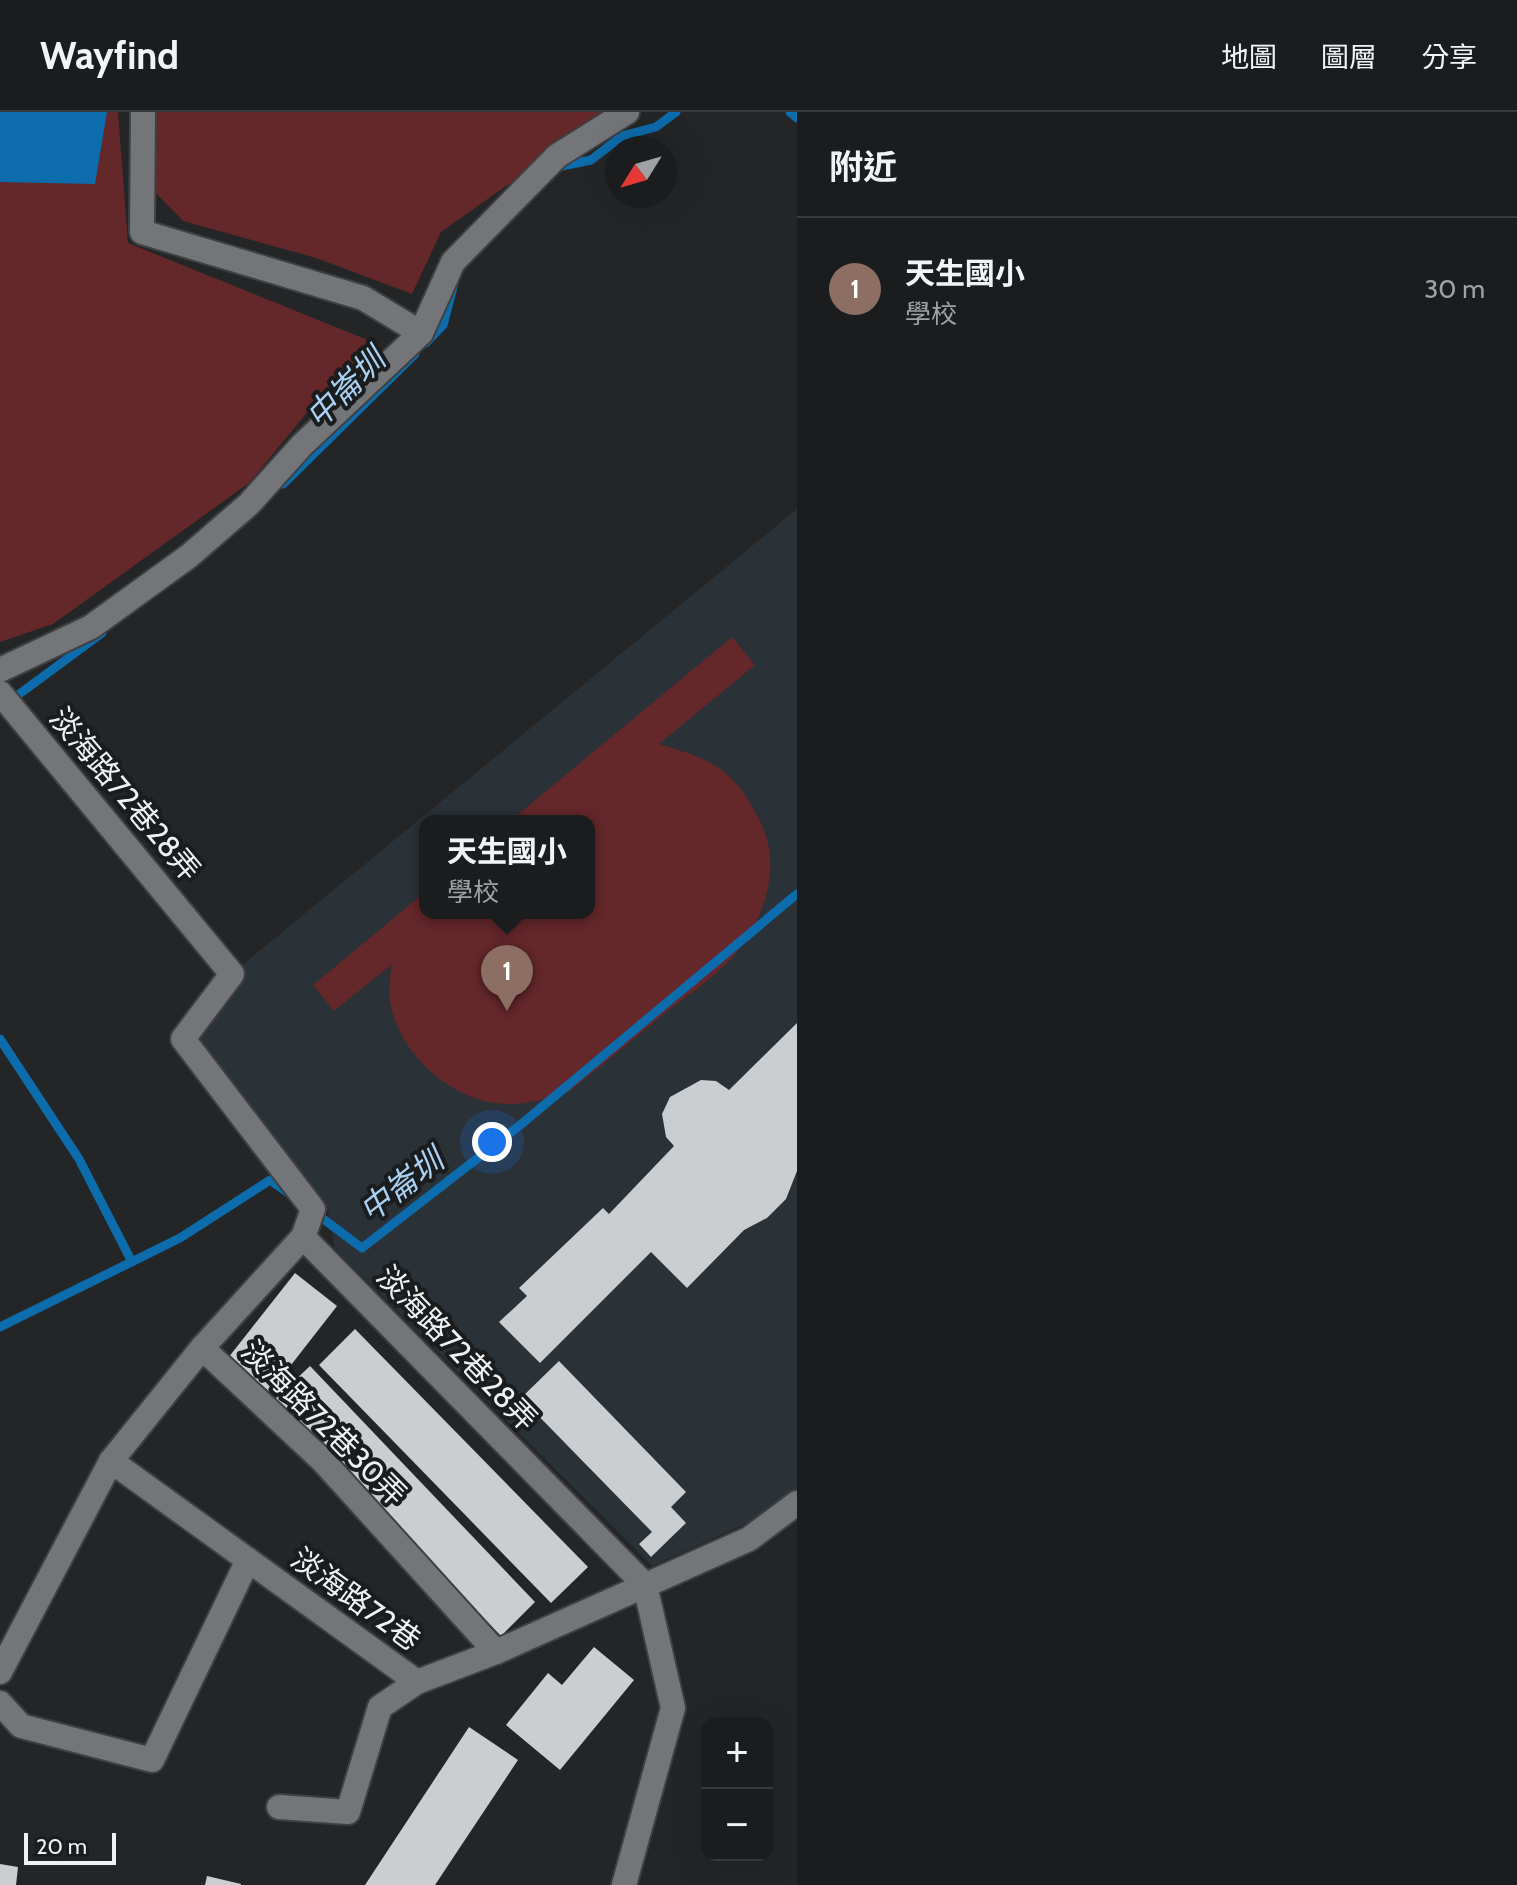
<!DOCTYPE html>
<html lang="zh-TW">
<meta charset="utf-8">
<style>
:root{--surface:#1a1c1d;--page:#232526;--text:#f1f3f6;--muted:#9fa1a4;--line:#383a3b;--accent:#0b8043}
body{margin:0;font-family:Cabin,"Noto Sans TC",sans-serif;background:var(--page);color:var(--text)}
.controls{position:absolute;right:24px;bottom:24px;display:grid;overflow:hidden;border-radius:16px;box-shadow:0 8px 32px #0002}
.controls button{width:72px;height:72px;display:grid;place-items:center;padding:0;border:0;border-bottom:2px solid var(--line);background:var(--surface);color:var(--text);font:40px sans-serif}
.compass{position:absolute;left:605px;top:24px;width:72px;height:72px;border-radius:50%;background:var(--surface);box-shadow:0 8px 32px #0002;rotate:233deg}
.scale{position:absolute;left:24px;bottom:20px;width:92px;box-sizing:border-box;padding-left:8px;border:4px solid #eff1f2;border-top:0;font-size:22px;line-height:28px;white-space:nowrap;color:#eff1f2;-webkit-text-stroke:6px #1a1c1e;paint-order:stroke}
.you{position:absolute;left:492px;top:1030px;width:28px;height:28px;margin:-20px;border:6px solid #fff;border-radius:50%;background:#1a73e8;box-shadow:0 0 0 12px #1a73e833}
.badge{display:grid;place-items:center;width:52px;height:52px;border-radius:50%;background:var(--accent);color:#fff;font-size:26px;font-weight:700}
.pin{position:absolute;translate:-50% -66px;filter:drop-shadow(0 2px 4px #0008)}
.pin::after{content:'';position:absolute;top:42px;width:28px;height:24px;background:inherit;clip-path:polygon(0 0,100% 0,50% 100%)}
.popup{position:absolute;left:419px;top:703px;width:176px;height:104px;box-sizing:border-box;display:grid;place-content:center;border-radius:16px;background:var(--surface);filter:drop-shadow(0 2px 6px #0005);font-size:26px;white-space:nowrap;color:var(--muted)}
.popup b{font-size:30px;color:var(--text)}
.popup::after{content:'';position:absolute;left:50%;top:100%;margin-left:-16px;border:16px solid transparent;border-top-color:var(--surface)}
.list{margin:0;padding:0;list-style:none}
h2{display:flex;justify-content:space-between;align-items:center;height:104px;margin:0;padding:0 32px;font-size:34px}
h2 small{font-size:26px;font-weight:400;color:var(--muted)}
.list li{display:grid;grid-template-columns:52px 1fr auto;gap:24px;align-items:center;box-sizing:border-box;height:144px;padding:0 32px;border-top:2px solid var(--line)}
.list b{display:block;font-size:30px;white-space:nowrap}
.list p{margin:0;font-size:26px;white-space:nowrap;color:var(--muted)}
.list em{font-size:26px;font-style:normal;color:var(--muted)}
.map{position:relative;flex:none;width:797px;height:1773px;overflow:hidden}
header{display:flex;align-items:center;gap:48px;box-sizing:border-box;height:112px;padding:0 40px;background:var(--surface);border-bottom:2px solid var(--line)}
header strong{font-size:38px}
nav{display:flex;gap:44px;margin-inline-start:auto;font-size:28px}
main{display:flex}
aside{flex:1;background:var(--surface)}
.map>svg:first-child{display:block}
.built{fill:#2a3137;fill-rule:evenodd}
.green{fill:#64272a}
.water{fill:#0d6cab}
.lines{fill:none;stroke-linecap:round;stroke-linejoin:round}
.stream{stroke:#0d6cab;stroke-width:9}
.building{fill:#cbced1}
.street-casing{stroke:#3f4042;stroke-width:28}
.street{stroke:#737578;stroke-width:24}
.labels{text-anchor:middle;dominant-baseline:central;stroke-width:8;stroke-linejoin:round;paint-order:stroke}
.street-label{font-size:30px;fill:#eff1f2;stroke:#1a1c1e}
.water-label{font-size:32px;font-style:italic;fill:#aad0f2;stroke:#1a1c1e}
</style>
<header>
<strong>Wayfind</strong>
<nav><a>地圖</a><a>圖層</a><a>分享</a></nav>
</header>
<main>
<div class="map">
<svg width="797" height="1773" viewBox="0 0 797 1773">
<rect width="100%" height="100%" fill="#232527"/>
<!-- built -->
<path class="built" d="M797,397V1376L774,1399L652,1454L335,1137L328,1099L195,927L238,872L242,853ZM425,709H589V801H425Z"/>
<!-- green -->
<g class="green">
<path d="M0,0H118L128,131L380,233L310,297L249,371L53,512L0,530Z"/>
<path d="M156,0H611L441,120L412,182L316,146L183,109L153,78Z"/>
<path d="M732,525L755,553L659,632C713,648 733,656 760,709C784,756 763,812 730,848C711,868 685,885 664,902C633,928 601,954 570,979C550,986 531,992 509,992C454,992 399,943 390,890C388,878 391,864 391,853L334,899L313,873L425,780V801H589V709H510Z"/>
</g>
<!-- water -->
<path class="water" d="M0,0H107L95,72L0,70Z"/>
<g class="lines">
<!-- stream -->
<g class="stream">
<path d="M790,0L797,6"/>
<path d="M557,55L591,48L622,24L656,15L676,0"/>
<path d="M426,231L443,213L454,171"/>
<path d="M283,372L415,242"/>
<path d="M18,583L102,521"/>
<path d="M0,927L79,1047L132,1150"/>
<path d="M314,1100L362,1136L519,1014L797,782"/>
<path d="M0,1215L180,1126L270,1068L290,1082"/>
</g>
</g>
<!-- building -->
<g class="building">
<path d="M797,911V1059L786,1087L767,1106L744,1118L687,1176L651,1140L540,1251L499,1210L527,1184L519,1176L603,1096L609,1102L674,1034L666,1025L662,1002L670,985L701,968L716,969L729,978Z"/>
<path d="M295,1161L337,1194L270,1280L228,1246Z"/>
<path d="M355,1217L588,1455L551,1491L319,1253Z"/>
<path d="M559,1249L686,1380L671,1395L686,1411L651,1445L639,1432L652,1420L521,1286Z"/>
<path d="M310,1254L535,1490L501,1524L274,1288Z"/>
<path d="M594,1535L634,1568L560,1658L506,1613L548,1561L562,1573Z"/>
<path d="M469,1615L518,1648L435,1773H365Z"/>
<path d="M0,1752L18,1755L16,1773H0Z"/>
<path d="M207,1764L241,1772V1773H205Z"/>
</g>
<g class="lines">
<defs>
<g id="street">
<path d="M143,0L142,120L363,186L421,221"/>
<path d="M0,558L91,515L189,444L249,392L302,333L421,221L453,150L557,44L627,0"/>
<path d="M0,581L232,862L183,927L313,1097L303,1125L645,1473L673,1596L624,1773"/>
<path d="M202,1236L303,1125"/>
<path d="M111,1349L202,1236L323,1349L496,1540"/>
<path d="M0,1560L111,1349L417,1570L496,1540L749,1427L797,1391"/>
<path d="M0,1591L21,1614L152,1648L248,1448"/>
<path d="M279,1695L348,1700L380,1595L417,1570"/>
</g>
</defs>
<!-- street casing -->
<use href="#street" class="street-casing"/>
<!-- street -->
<use href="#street" class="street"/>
</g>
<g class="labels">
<!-- street labels -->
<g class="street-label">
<text transform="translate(125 682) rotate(50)">淡海路72巷28弄</text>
<text transform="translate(457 1236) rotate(46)">淡海路72巷28弄</text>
<text transform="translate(324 1311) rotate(45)">淡海路72巷30弄</text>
<text transform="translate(356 1487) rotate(36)">淡海路72巷</text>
</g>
<!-- water labels -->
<g class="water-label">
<text transform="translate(345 276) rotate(-45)">中崙圳</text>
<text transform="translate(401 1073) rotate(-38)">中崙圳</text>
</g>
</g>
</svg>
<div class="controls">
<button>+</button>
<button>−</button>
</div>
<svg class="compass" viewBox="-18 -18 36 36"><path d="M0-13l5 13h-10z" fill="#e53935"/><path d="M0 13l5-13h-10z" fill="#9fa1a4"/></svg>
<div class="scale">20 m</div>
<div class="you"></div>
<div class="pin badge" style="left:507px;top:899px;background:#8d6e63">1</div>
<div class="popup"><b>天生國小</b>學校</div>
</div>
<aside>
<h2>附近<small></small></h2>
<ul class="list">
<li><span class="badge" style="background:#8d6e63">1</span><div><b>天生國小</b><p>學校</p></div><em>30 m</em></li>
</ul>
</aside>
</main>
